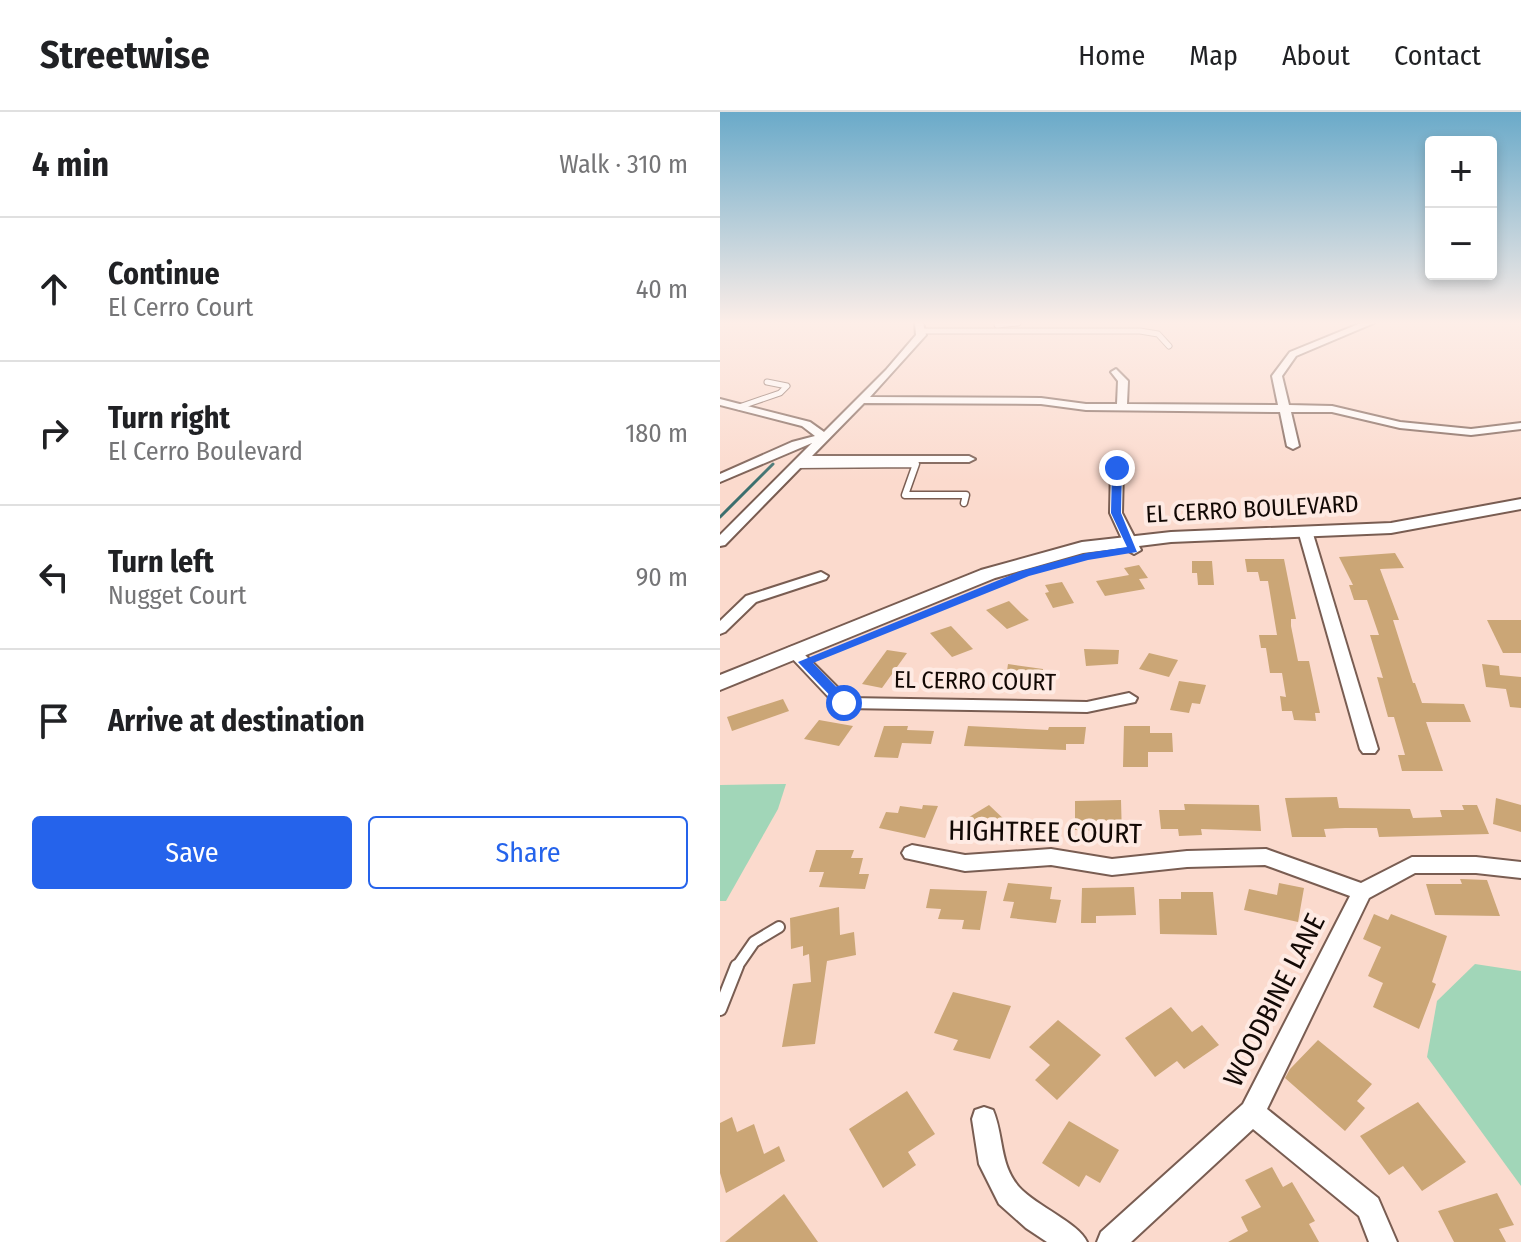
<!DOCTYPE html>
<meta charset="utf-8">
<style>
:root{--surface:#fff;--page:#f6f6f6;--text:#202124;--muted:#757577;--line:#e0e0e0;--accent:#2563eb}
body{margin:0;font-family:"Fira Sans Condensed",sans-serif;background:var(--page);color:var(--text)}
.controls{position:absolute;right:24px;top:24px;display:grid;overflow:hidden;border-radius:8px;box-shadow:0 4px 12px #0003}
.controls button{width:72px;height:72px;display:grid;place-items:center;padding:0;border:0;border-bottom:2px solid var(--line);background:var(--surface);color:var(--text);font:40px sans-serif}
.stop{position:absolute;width:24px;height:24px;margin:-18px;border:6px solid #2563eb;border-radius:50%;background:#fff}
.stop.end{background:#2563eb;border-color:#fff;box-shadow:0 2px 8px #0008}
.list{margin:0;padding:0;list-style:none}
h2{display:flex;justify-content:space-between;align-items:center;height:104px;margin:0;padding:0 32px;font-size:34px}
h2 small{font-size:26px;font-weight:400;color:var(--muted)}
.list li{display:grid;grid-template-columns:52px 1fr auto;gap:24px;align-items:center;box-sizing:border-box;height:144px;padding:0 32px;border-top:2px solid var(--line)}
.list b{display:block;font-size:30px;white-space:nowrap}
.list p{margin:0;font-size:26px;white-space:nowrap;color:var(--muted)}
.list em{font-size:26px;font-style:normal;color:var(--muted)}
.actions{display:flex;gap:16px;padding:24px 32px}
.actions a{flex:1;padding:18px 0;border:2px solid var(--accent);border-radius:8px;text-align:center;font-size:28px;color:var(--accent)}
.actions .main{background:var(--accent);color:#fff}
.icon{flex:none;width:44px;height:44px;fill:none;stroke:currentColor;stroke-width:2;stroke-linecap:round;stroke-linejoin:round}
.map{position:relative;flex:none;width:801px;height:1130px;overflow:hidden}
header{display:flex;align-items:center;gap:48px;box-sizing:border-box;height:112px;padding:0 40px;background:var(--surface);border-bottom:2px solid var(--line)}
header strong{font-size:38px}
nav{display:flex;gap:44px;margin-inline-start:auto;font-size:28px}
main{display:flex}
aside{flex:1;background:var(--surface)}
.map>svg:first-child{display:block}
.green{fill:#a1d6b8}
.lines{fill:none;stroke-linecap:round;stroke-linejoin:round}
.stream{stroke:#3c6f6e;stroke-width:3}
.building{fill:#cba676}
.lane-far3-casing{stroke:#795d52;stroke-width:7}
.lane-far2-casing{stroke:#795d52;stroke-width:9}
.lane-far1-casing{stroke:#795d52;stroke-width:14}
.lane-casing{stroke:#795d52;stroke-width:16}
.street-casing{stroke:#795d52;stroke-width:4}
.secondary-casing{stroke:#795d52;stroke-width:4}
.lane-far3{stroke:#fff;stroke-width:5}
.lane-far2{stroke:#fff;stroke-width:6}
.lane-far1{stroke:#fff;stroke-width:10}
.lane{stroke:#fff;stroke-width:12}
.street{fill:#fff;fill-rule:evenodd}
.secondary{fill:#fff;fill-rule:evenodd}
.route{fill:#2563eb}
.labels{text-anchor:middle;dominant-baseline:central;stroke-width:8;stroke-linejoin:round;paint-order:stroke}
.street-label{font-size:24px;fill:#130905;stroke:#feeae3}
.near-street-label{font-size:28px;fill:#130905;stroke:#feeae3}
</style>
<header>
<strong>Streetwise</strong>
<nav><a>Home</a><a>Map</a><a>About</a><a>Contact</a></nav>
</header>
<main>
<aside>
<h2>4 min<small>Walk · 310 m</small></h2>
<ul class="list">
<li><svg class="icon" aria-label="ahead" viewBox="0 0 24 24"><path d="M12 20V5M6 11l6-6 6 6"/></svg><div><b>Continue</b><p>El Cerro Court</p></div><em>40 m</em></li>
<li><svg class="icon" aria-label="right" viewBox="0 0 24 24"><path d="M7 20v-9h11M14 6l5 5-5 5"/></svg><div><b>Turn right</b><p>El Cerro Boulevard</p></div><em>180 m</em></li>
<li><svg class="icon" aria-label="left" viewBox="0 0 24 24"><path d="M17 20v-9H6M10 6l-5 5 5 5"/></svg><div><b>Turn left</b><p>Nugget Court</p></div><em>90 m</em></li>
<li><svg class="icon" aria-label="arrive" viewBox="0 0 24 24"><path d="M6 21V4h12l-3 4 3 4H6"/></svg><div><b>Arrive at destination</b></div></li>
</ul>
<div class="actions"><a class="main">Save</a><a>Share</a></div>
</aside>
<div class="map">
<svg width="801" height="1130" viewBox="0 0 801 1130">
<rect width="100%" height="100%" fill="#fbdacd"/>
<!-- green -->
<g class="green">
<path d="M66,672L58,697L6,789H0V673Z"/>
<path d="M755,852L801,859V1074L707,945L717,889Z"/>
</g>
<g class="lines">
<!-- stream -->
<path class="stream" d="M0,405L53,352"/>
</g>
<!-- building -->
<g class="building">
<path d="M675,441L684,456L660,457L679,508H673L693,571H695L702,591L744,592L751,610H706L723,659H682L678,643H685L674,605H668L657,565L663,566L650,523H659L647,488H634L629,473H633L619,445Z"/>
<path d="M525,447H564L576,507H571V514L578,549H589L600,601H595L596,609L574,608L572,599H562L560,584L566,585L562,561H550L546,536H541L539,523H557L548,469H540L538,460H527Z"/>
<path d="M472,449H492L494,473H478L477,461H472Z"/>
<path d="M419,453L428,466L419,467L425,477L385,484L376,469L409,463L404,456Z"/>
<path d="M342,470L354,491L333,496L325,481L329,480L325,473Z"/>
<path d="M289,489L302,502L309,508L287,517L266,498Z"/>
<path d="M767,508H801V541H783Z"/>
<path d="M231,514L253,537L232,545L210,521Z"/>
<path d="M364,537L399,538L398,552L366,554Z"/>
<path d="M167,538L187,541L162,576L142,572Z"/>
<path d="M429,541L458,548L449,565L419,557Z"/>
<path d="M288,552L323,557L321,573L285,572Z"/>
<path d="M762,552L779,554L780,563L801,565V596L790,595L786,577L766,575Z"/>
<path d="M459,569L486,573L480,592L472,591L469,601L450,598Z"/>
<path d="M63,587L69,599L12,619L7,605Z"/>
<path d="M99,608L133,614L119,634L84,627Z"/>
<path d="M164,614H188L187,618L214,619L211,632L182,631L178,646L154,645Z"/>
<path d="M248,614L328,618L329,615H366L364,632H346V638L244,634Z"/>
<path d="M404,614H430V621H452L453,640H428V655H403Z"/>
<path d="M617,685L619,696L690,697L693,706L722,705L720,698H744L742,693H757L769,722L659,725L657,716H625L604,717L606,725H572L565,686Z"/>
<path d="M776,686L801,693V720L773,712Z"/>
<path d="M401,688L402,725L380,726V719L355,718V689Z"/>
<path d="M464,692L539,693L541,719L481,717L482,723L459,724L458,717H441L439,698H465Z"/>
<path d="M203,693L218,694L205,726L159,716L166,700L178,701L180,694L202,697Z"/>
<path d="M269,693L288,711L256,731L236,713Z"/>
<path d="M96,738H134L131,746H143L139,762H149L145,777L99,775L104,760H89Z"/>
<path d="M740,767L767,768L780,804L715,803L706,772H742Z"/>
<path d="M288,771L332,775L330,787L341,788L336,811L290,806L294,790L283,789Z"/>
<path d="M559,771L584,776L578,810L524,798L529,777L557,783Z"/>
<path d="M414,775L416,803L376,804V811H361L362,776Z"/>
<path d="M210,777L267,779L260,818L242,817L244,808L218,807L221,797L206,796Z"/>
<path d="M461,780H493L497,823L440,822L439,787H461Z"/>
<path d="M119,795L120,823L134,820L136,843L107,849L95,932L62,935L73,872L91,870L89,842L83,844V834L71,837L70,806Z"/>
<path d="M654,802L668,808L671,802L727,824L712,870L716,872L699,917L653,895L663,871L648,864L661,835L643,827Z"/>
<path d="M233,880L291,894L270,947L233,938L238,928L214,921Z"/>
<path d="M451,895L472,920L482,913L499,933L464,957L457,949L435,965L405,926Z"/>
<path d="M338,908L381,943L337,988L315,968L330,953L309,935Z"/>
<path d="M598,928L652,972L637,989L645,996L625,1019L565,966L570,957Z"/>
<path d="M187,979L215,1022L188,1040L196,1053L163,1076L129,1017Z"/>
<path d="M698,990L746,1050L702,1079L683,1054L669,1063L640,1024Z"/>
<path d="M12,1005L17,1020L34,1012L44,1042L59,1034L65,1049L6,1081L0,1061V1011Z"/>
<path d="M349,1009L399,1038L380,1071L366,1063L359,1075L322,1051Z"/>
<path d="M552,1055L563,1075L572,1070L595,1109L589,1112L599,1130H508L528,1119L521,1105L541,1095L525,1068Z"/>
<path d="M777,1081L794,1113L779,1117L786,1130H734L718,1099Z"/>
<path d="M64,1082L98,1130H5Z"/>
</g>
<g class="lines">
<defs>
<g id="lane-far3">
<path d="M277,213L298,211"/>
<path d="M201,219H420L438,222L449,234"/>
<path d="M19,295L60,281L67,274L47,270"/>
</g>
<path id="lane-far2" d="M76,353L196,352L185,383H246L244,391"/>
<path id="lane-far1" d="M16,856L34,830L59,815"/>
<path id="lane" d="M0,897L17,854"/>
<g id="street">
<path d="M195,211H203L206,223L150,285L321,286L366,292H397L398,269L391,260L396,257L408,269L407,292L558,293L552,264L570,240L641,211H654L576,244L562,264L569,293L612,294L680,310L751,317L801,311V317L751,323L680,316L612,300H571L579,334L573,337L567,334L560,300L366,298L321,292L144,291L92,344H249L255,347L249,350H86L5,433L0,434V423L92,331L0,370V362L72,330L95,324L82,314L0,293V287L90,310L104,320L166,258L196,223Z"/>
<path d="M397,352L403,356L402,401L421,438L414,442L407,438L390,401L391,356Z"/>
<path d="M586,418L593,422L658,637L655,641H643L640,637L579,422Z"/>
<path d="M101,460L108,464L106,467L36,490L5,520L0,522V509L26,484Z"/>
<path d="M73,534L78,536L128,586L367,590L409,581L417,586L415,590L367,600L124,596L118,595L68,542L65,539L68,536Z"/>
<path d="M192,733L245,743L331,737L392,747L467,739L546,737L641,771L692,745H756L801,750V766L756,761H695L649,786L547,997L658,1086L677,1130H649L639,1104L533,1017L411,1130H377L381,1120L523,992L630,784L545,753L467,755L392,763L331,753L245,759L185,746L182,741L185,736Z"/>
<path d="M264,995L273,998C284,1024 279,1052 299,1075C316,1094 359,1111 367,1130H327L306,1116L279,1092L259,1052L252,1007L255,998Z"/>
</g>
<path id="secondary" d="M801,387V397L671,421L451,430L363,441L275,466L0,578V563L261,458L362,430L451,420L671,411Z"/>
</defs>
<!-- lane-far3 casing -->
<use href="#lane-far3" class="lane-far3-casing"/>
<!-- lane-far2 casing -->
<use href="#lane-far2" class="lane-far2-casing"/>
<!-- lane-far1 casing -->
<use href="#lane-far1" class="lane-far1-casing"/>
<!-- lane casing -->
<use href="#lane" class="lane-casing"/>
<!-- street casing -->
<use href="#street" class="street-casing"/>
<!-- secondary casing -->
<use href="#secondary" class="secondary-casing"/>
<!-- lane-far3 -->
<use href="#lane-far3" class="lane-far3"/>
<!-- lane-far2 -->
<use href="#lane-far2" class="lane-far2"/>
<!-- lane-far1 -->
<use href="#lane-far1" class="lane-far1"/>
<!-- lane -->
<use href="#lane" class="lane"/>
<!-- street -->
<use href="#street" class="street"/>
<!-- secondary -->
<use href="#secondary" class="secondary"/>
</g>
<!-- sky -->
<linearGradient id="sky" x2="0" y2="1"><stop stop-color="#6aaac9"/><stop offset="0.57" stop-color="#fdeee8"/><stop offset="1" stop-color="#fdeee8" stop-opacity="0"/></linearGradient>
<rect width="801" height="370" fill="url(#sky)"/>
<!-- route -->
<path class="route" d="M397,353L402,356L401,401L417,440L368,448L309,464L93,551L129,588V594H120L78,550L301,459L367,441L407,435L391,401L392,356Z"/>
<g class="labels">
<!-- street labels -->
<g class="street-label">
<text transform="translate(532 397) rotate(-3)">EL CERRO BOULEVARD</text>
<text transform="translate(255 569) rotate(1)">EL CERRO COURT</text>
</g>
<!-- near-street labels -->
<g class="near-street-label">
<text transform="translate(325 720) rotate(1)">HIGHTREE COURT</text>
<text transform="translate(554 888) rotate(-63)">WOODBINE LANE</text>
</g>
</g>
</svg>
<div class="controls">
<button>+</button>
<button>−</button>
</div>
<div class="stop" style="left:124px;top:591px"></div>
<div class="stop end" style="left:397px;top:356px"></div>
</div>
</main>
